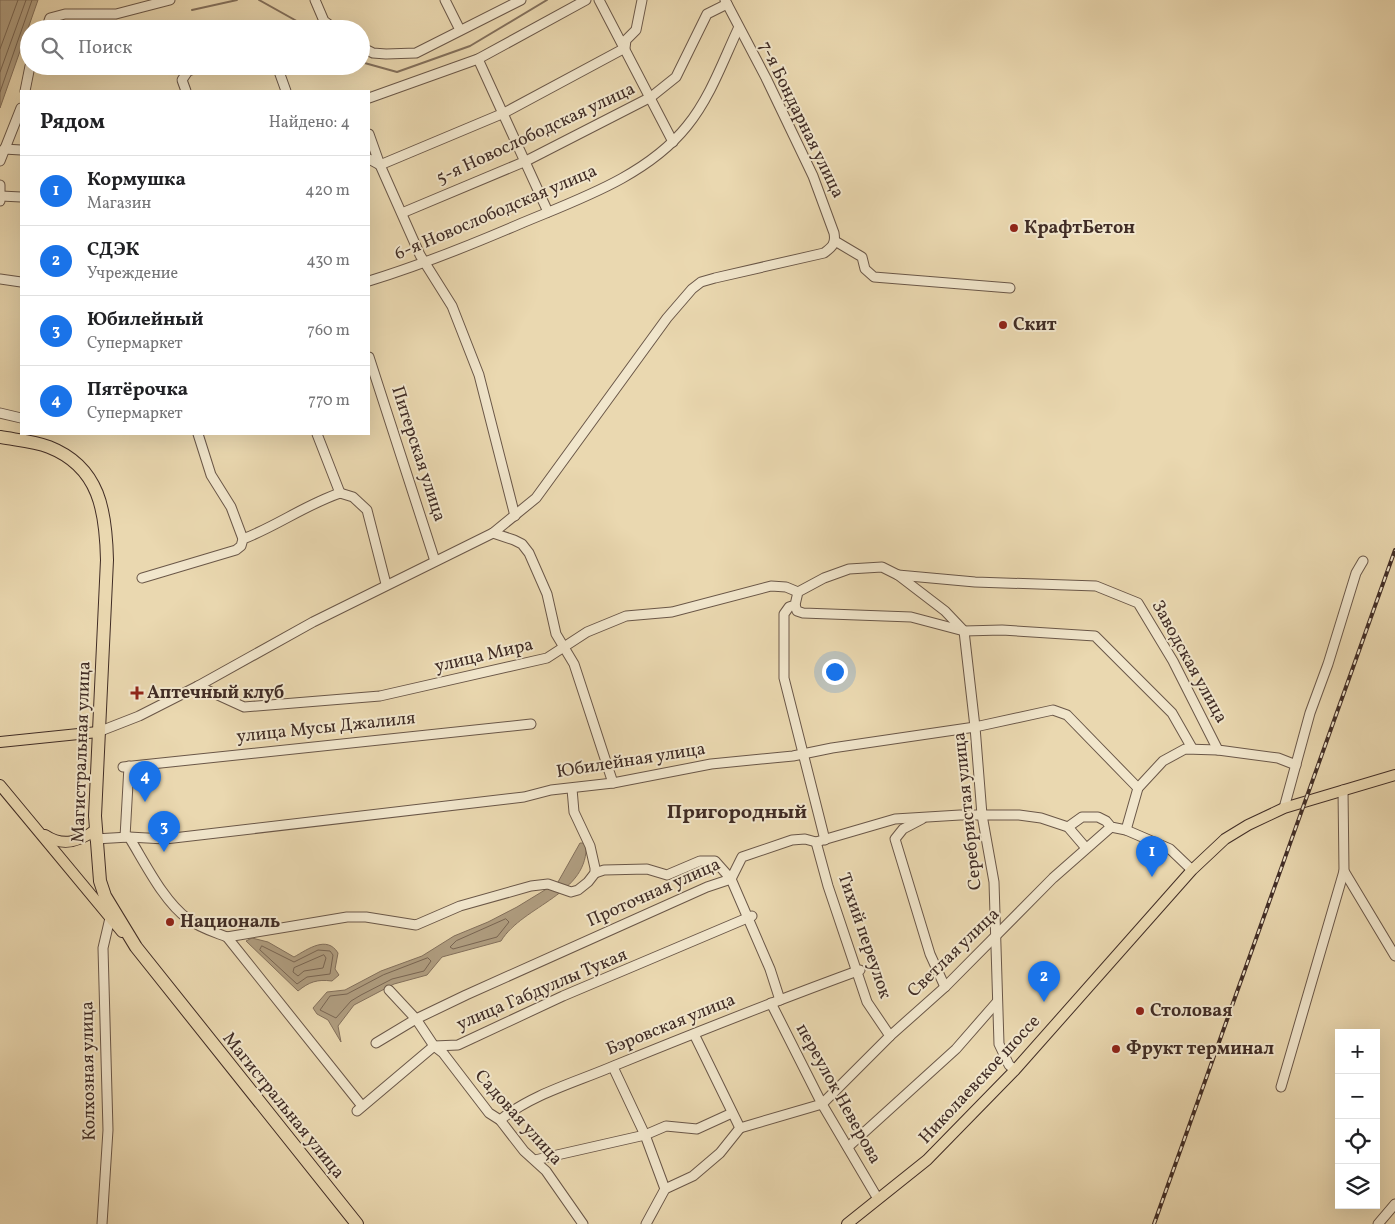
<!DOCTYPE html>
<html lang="ru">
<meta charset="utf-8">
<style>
:root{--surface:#fff;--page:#f2f2f2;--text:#202124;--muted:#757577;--line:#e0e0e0;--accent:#1a73e8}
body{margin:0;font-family:Vollkorn,serif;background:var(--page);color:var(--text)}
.controls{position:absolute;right:15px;bottom:15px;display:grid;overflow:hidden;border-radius:0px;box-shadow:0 5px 20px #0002}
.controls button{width:45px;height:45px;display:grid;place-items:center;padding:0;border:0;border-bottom:1px solid var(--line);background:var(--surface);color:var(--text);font:25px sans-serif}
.you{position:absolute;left:834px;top:671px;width:18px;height:18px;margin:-12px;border:4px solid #fff;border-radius:50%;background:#1a73e8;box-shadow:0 0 0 8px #1a73e833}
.badge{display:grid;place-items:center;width:32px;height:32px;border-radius:50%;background:var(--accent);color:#fff;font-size:16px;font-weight:700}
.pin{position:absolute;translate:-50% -41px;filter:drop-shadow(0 1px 2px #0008)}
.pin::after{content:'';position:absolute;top:26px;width:18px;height:15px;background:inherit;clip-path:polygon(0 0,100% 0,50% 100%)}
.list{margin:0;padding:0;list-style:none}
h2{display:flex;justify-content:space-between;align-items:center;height:65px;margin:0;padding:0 20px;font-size:21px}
h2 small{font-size:16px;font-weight:400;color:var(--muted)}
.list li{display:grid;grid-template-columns:32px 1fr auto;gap:15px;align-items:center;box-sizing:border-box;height:70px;padding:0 20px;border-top:1px solid var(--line)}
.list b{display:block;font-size:19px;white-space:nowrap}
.list p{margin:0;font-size:16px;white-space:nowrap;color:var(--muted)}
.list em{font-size:16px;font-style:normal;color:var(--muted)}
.icon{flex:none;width:28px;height:28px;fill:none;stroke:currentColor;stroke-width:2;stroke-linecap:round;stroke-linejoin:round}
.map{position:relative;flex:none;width:1395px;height:1224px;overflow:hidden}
.search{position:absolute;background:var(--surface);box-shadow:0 5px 20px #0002;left:20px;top:20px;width:350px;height:55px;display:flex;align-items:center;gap:12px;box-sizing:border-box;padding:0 18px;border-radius:28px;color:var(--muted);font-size:19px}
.panel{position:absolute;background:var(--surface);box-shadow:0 5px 20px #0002;left:20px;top:90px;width:350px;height:345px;border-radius:0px}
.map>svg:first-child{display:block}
.water{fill:#b09e81;stroke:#83705c}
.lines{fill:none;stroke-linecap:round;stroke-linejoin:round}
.shore{stroke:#786553;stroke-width:1}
.stream{stroke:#83705c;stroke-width:2}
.minor-casing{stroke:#6a5748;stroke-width:11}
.major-casing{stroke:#402c25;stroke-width:12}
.highway-casing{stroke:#402c25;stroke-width:14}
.minor{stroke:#f1e6cc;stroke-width:9}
.major{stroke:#ead8b0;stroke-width:10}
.highway{stroke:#ead8b0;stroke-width:12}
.rail-casing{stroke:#402c25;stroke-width:4}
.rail{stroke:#f1e6cc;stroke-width:2;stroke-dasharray:5.5;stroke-linecap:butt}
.poi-dot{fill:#8f2418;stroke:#f1e6cc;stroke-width:2}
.labels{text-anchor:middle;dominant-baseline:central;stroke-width:4;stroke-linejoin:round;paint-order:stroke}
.street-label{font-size:18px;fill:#402c25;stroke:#f1e6cc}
.poi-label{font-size:18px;font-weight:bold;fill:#402c25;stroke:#f1e6cc;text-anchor:start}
.quarter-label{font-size:20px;font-weight:bold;fill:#402c25;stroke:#f1e6cc}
</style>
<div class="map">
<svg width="1395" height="1224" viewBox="0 0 1395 1224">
<rect width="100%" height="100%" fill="#ead8b0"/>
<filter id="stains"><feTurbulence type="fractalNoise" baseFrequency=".004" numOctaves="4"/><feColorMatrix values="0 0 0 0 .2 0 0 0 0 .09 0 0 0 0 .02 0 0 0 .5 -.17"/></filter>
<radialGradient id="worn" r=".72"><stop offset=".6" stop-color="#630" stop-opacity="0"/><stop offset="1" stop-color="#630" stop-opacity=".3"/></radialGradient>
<!-- water -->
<g class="water">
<path d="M0,0H38L0,108Z"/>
<path d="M580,843H586C590,894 523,905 501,941L442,957L427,975L394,984L354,1005L338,1026L341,1042L328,1020L317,1014L313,1008L327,992L345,990L381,971L422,956L454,936L488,922L517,907L558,882Z"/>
<path d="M252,938L268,942L294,957C308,949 327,935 338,953L335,969L339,975L332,981C317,979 309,982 298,991L246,941Z"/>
</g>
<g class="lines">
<!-- shore -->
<g class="shore">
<path d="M0,49L18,0"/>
<path d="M0,72L26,0"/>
<path d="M0,92L32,0"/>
<path d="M506,919L509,922L497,937L453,949L450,947L456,941Z"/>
<path d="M262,946L294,962L318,950L330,951L333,955L330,974L307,977L297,984L260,950Z"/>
<path d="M324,955L326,958L323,968L304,971L298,976L293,972L294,968Z"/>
<path d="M428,958L431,961L424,971L392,979L361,995L351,1001L336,1018L320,1010L330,996L347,994L383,975Z"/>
</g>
<!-- stream -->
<g class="stream">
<path d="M259,0L311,29"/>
<path d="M192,10L237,0"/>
<path d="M361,62L397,72L470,46L547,0"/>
</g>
<defs>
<g id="minor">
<path d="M315,0L324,21L335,29"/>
<path d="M445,0L460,30"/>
<path d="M599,0L673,142"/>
<path d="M46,29L50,18L65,14H116L170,0"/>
<path d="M361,47L373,53L386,54L416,53L521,0"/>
<path d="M478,59L548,212"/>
<path d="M277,66L286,91"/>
<path d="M25,91L30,66"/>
<path d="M186,91L182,80L188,71L203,66"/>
<path d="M369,98L478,59L586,0"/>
<path d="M369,134L380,165L420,255L452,306L479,375L515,516"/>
<path d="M4,149L21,150"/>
<path d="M369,159L380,165L504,113L625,48L626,40L636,30L642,0"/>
<path d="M0,161L21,108"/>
<path d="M0,185V201"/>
<path d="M1,196L21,197"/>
<path d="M402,213L526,161L651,97L676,77L707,14L727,4"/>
<path d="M835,241L862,257L865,269L874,277L1010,288"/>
<path d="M0,279L21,282"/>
<path d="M369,281C421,265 471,245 522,223C579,199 647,176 687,126C710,98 723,61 738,29"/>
<path d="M369,357L435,561"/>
<path d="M0,413L21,418"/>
<path d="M198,434L211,475L231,507L243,539"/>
<path d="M317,434L340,493"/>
<path d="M340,493L353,497L367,510L386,584"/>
<path d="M493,533L514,540L522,544L529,553L547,594L556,634L574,664L613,783"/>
<path d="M898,575L975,582L1096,586L1138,603L1173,661L1218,750L1278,758L1296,765"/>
<path d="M142,578L236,550L241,546L243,539C277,526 305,505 340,493"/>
<path d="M795,605L797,611L803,613L911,617L964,631L1002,630L1095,636L1172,713L1192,748"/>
<path d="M198,686L244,707L380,696L547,658L587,632L626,616L672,612L771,586L786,587L798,592"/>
<path d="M98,732L139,716L198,686L313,622L493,533L536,498L667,318L692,289L701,282L715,278L824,253C832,247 836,244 834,233L813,176L766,78L725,0"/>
<path d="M123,767L531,724"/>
<path d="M1343,790L1344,871L1395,956"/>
<path d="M1284,808L1310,713L1328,664L1356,573L1363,561"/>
<path d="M922,819L903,829L895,839L930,954L945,987"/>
<path d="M1068,827L1082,817H1098L1106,821L1111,827L1126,830L1170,849L1192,870"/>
<path d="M1126,830L1138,788L1163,761L1185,749L1218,750"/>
<path d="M125,837L129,766"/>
<path d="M129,837C145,863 164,902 188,919C200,928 214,932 227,937L362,1106"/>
<path d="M95,839L129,837L165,839L524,797L551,790L613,783L711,764L793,756L832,748L975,727L1053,710L1067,715L1138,788"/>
<path d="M825,840L784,678V614L789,607L795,605L798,592L824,578L849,569L882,567L898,575L945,611L964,631L975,727L982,815L994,882L999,1044L1009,1065L1015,1070"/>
<path d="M816,842L828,886L867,1002L890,1036"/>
<path d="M595,873L604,870L647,869L667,875L700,861H715L731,879L770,969L780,1000"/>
<path d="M227,937L347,917H366L416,925L460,906L531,886L548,884L571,892L578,890L588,882L595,873V868L590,846L574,812L572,789"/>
<path d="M389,990L416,1019L434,1046L443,1053L489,1113L500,1120L524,1151L546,1171L583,1224"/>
<path d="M771,1003L822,1104L878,1199"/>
<path d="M694,1034L740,1128"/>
<path d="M376,1043L416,1019L466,995L707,887L731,879L742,857L792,840L805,839L816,842L895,819L960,815H1019L1041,818L1068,827L1086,848"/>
<path d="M613,1067L645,1135L665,1189"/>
<path d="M1281,1087L1344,871"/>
<path d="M357,1111L434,1046L458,1045L563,996L752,916"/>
<path d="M500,1120C534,1093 577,1082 616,1065C697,1032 778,1000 860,970"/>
<path d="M740,1128L822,1104L890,1036L945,987L1053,878L1111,827"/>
<path d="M848,1147L956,1049L997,1002"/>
<path d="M535,1160L645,1135L666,1126L697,1129L732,1113"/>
<path d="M102,1224L108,1130L103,948L110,918"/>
<path d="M646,1224L665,1189L693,1176L720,1153L740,1128"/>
<path d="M1378,1224L1395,1204"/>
</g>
<g id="major">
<path d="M0,742L98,732"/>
<path d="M0,785L122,932"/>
<path d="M45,835C63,847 79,842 95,830"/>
<path d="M847,1224L927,1160L1015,1070L1192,870L1225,839L1248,825L1284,808L1395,775"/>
</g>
<path id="highway" d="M0,437C16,440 34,441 49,447C100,467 106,512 107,560L95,816L100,881L105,896L136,947L357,1224"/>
</defs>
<!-- minor casing -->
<use href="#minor" class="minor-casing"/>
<!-- major casing -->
<use href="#major" class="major-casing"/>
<!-- highway casing -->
<use href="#highway" class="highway-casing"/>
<!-- minor -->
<use href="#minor" class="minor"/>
<!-- major -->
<use href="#major" class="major"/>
<!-- highway -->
<use href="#highway" class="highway"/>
<defs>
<path id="rail" d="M1154,1224L1395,550"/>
</defs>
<!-- rail casing -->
<use href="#rail" class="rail-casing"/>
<!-- rail -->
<use href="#rail" class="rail"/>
</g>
<!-- markers -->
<g class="poi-dot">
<circle cx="1014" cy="228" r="5"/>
<circle cx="1003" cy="325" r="5"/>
<path d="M134.5 685.5h5v5h5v5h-5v5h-5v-5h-5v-5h5z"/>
<circle cx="170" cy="922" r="5"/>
<circle cx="1140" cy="1011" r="5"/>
<circle cx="1116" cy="1049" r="5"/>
</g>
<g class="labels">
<!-- street labels -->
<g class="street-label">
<text transform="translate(801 120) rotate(64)">7-я Бондарная улица</text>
<text transform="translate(536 134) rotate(-25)">5-я Новослободская улица</text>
<text transform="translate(496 213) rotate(-23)">6-я Новослободская улица</text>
<text transform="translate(418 454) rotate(72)">Питерская улица</text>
<text transform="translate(484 656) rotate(-13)">улица Мира</text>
<text transform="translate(1189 662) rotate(61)">Заводская улица</text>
<text transform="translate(326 728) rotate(-6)">улица Мусы Джалиля</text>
<text transform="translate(82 752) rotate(-88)">Магистральная улица</text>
<text transform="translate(631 761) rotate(-9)">Юбилейная улица</text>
<text transform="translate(968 811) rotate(-96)">Серебристая улица</text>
<text transform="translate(654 893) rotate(-24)">Проточная улица</text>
<text transform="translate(864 936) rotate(71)">Тихий переулок</text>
<text transform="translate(954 953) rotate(-44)">Светлая улица</text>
<text transform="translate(542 990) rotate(-23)">улица Габдуллы Тукая</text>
<text transform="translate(671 1025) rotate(-22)">Бэровская улица</text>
<text transform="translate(89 1071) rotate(-91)">Колхозная улица</text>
<text transform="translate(980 1080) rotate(-47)">Николаевское шоссе</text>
<text transform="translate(838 1094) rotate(61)">переулок Неверова</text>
<text transform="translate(283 1106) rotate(51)">Магистральная улица</text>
<text transform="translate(518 1118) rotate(48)">Садовая улица</text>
</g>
<!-- poi labels -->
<g class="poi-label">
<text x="1024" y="228">КрафтБетон</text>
<text x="1013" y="325">Скит</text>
<text x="147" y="693">Аптечный клуб</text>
<text x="180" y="922">Националь</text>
<text x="1150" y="1011">Столовая</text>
<text x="1126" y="1049">Фрукт терминал</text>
</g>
<!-- quarter labels -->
<g class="quarter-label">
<text x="737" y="813">Пригородный</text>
</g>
</g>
<rect width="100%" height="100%" filter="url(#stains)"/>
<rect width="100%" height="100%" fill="url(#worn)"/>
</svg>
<div class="controls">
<button>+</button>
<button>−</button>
<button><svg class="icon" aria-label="locate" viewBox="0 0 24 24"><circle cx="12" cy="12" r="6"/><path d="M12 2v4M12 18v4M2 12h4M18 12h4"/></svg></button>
<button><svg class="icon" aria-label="layers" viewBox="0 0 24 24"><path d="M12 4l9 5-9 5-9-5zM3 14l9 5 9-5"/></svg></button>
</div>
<div class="you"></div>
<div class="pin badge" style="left:1152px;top:877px">1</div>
<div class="pin badge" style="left:1044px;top:1002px">2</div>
<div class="pin badge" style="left:164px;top:852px">3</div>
<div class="pin badge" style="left:145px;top:802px">4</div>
<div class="search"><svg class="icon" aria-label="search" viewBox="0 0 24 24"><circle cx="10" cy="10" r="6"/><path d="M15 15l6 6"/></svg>Поиск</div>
<section class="panel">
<h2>Рядом<small>Найдено: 4</small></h2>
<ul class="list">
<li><span class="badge">1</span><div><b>Кормушка</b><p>Магазин</p></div><em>420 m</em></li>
<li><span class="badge">2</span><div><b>СДЭК</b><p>Учреждение</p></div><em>430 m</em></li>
<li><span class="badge">3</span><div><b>Юбилейный</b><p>Супермаркет</p></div><em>760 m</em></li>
<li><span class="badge">4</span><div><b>Пятёрочка</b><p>Супермаркет</p></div><em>770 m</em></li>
</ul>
</section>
</div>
